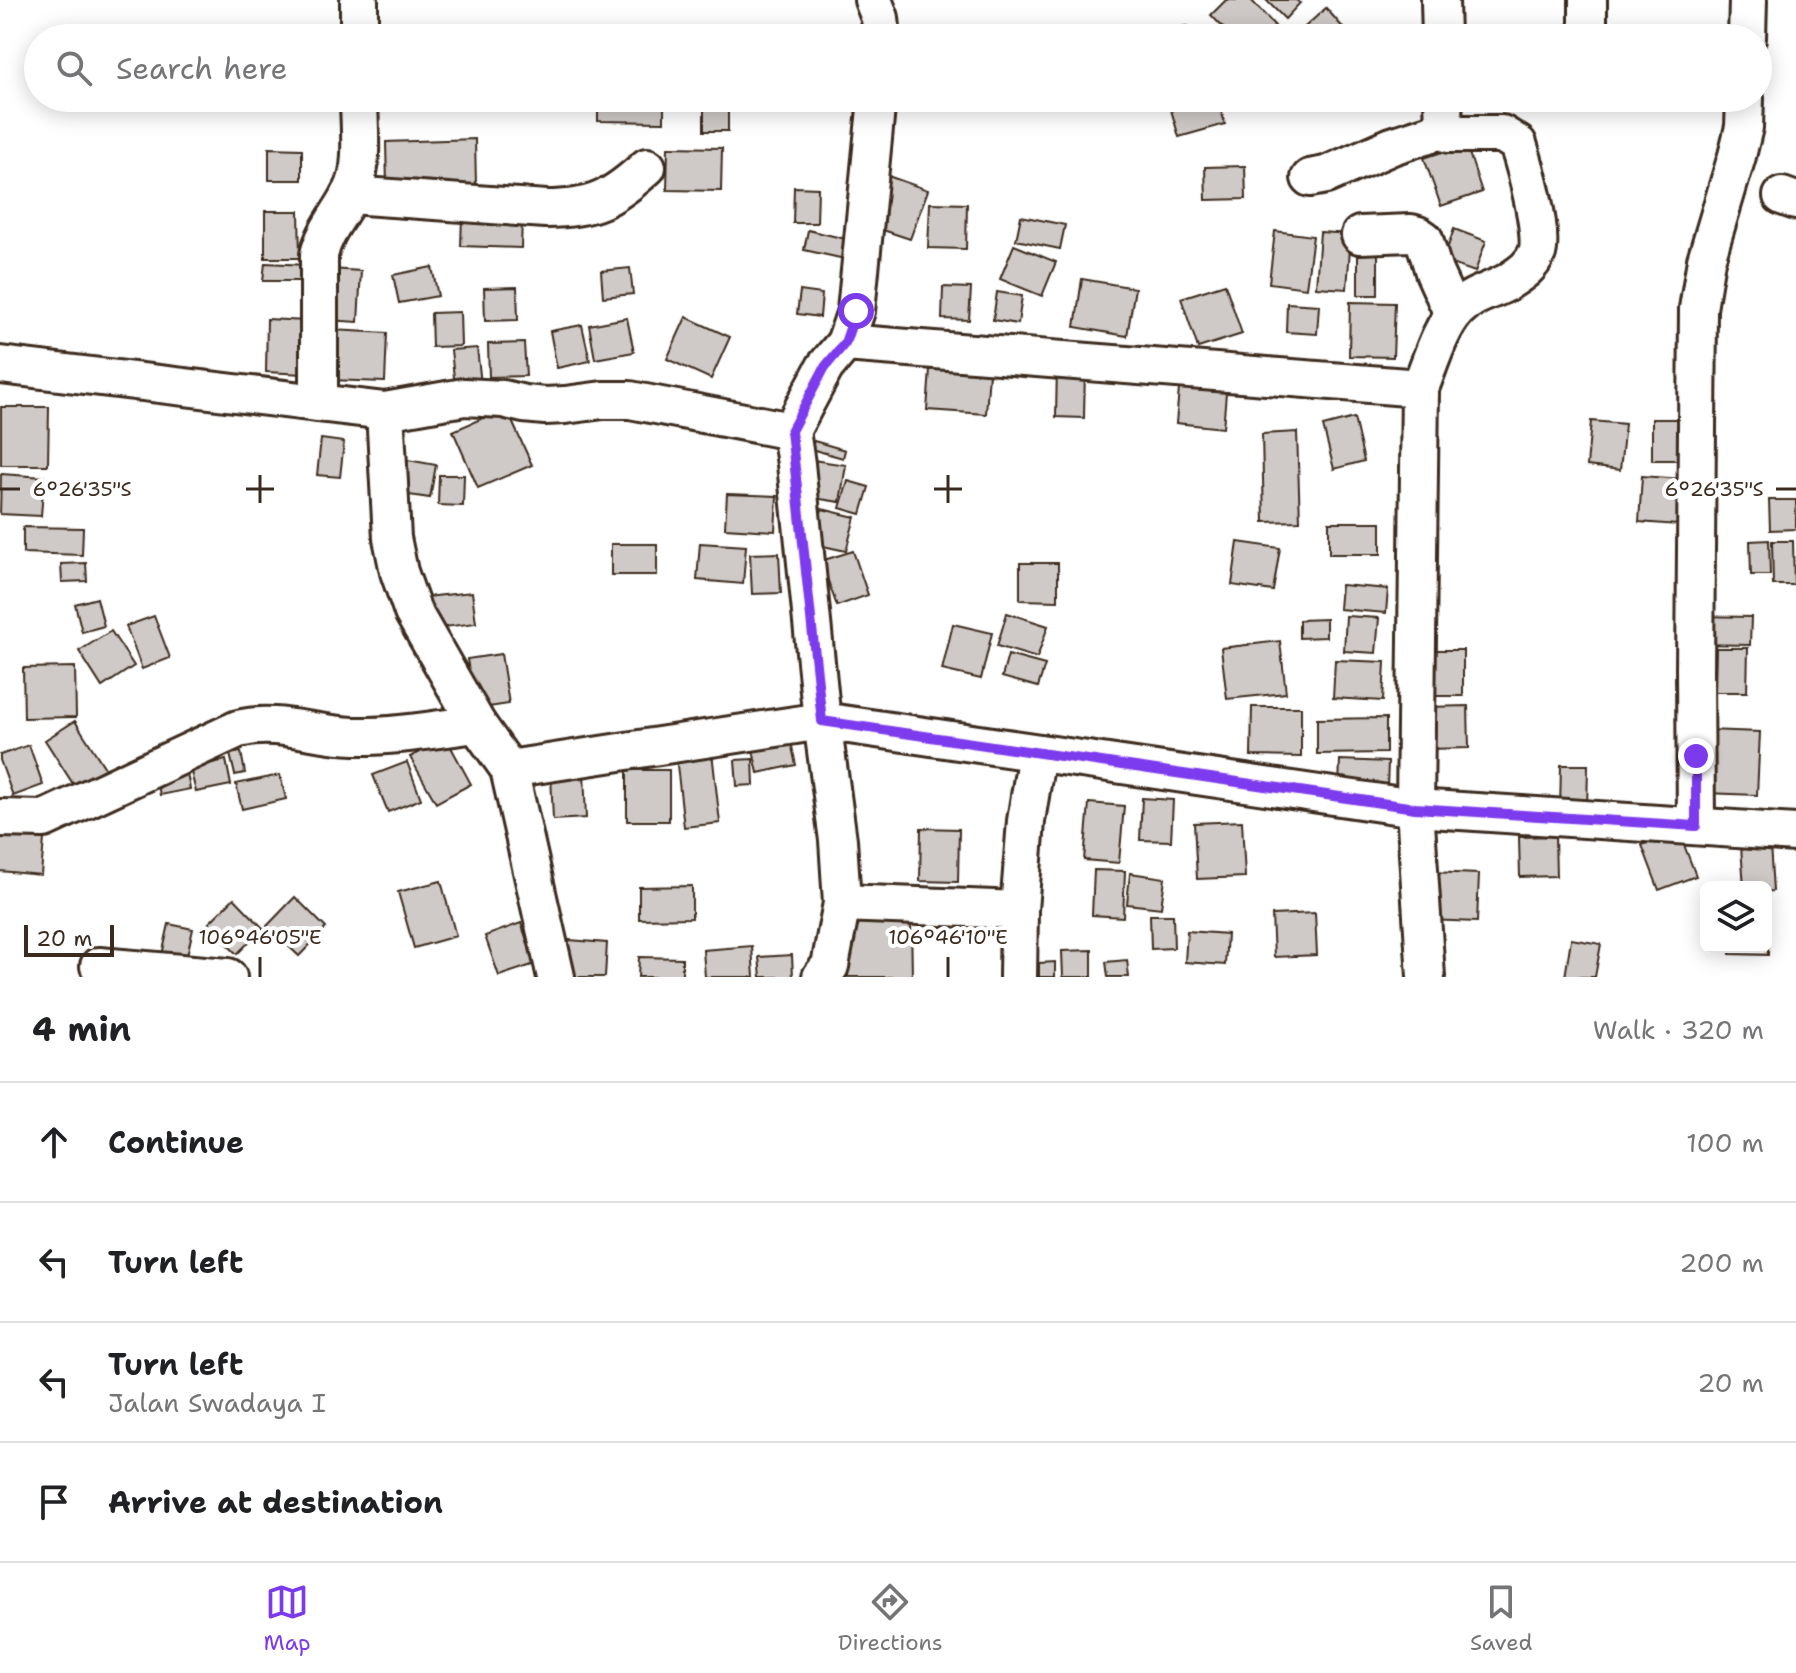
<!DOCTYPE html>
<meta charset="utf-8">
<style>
:root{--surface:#fff;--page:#f6f6f6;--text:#202124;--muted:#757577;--line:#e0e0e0;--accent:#7c3aed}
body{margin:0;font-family:"Shantell Sans",sans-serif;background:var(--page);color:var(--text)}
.controls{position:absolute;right:24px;bottom:24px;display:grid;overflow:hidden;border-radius:12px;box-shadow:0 4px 20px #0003}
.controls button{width:72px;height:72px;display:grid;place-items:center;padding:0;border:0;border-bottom:2px solid var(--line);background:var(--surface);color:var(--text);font:40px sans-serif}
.scale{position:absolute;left:24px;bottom:20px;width:90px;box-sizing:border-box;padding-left:8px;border:4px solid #3b2a1e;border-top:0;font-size:22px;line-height:28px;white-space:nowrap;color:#3b2a1e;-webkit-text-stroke:6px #fff;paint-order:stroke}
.stop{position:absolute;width:24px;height:24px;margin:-18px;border:6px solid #7c3aed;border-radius:50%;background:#fff}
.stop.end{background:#7c3aed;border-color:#fff;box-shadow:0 2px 8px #0008}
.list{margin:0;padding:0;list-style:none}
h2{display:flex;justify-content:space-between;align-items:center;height:104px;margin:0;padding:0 32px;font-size:34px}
h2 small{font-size:26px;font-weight:400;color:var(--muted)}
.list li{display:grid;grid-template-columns:52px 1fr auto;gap:24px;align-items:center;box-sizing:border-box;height:120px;padding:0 32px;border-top:2px solid var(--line)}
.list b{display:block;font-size:30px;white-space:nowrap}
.list p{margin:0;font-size:26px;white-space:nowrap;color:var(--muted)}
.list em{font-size:26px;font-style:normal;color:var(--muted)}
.icon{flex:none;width:44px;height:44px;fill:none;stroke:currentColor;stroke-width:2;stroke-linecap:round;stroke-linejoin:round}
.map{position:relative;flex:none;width:1796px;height:977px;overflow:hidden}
.search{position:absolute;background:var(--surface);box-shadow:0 4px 20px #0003;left:24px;right:24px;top:24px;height:88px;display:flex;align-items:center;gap:20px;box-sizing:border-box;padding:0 28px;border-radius:44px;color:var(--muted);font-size:30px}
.sheet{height:584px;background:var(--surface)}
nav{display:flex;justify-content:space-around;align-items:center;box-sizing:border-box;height:112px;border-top:2px solid var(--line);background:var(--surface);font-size:22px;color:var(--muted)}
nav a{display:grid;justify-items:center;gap:4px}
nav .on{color:var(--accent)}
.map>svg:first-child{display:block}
.building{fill:#cfcac7;stroke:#3b2a1e;stroke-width:2}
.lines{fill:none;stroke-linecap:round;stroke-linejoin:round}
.street-casing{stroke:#3b2a1e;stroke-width:42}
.street{stroke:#fff;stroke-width:36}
.route{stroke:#7c3aed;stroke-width:10}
.ticks{fill:none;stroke:#3b2a1e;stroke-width:3}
.ticks-label{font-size:20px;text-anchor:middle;fill:#3b2a1e;stroke:#fff;stroke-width:8;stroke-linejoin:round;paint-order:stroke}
</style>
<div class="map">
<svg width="1796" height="977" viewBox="0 0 1796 977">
<rect width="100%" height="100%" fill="#fff"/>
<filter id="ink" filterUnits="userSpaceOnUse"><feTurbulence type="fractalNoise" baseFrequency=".0125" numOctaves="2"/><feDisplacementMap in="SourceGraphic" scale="16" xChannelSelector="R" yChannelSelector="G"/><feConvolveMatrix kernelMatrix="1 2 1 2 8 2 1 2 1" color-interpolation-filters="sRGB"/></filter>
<g filter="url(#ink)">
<!-- building -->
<g class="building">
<path d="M1226,0H1251L1275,26L1262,38H1233L1211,15Z"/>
<path d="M1266,0H1296L1300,3L1285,19Z"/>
<path d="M1326,8L1352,38H1302L1298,33Z"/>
<path d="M1187,26L1189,38H1152L1151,32Z"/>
<path d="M539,30L591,31L590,38H538Z"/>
<path d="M407,98H491V109L407,107Z"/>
<path d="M598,98H664V122L598,121Z"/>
<rect x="704" y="98" width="24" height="33"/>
<path d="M1190,98H1218L1225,124L1179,137L1169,103Z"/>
<path d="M475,139L476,185L387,187L386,142Z"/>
<path d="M1466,144L1482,192L1441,206L1424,158Z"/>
<path d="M668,147L722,148L721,191L667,190Z"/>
<path d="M269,148L302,149V180H269Z"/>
<path d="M1245,166L1246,199L1206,200L1205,167Z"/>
<path d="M888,176L928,190L910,239L871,226Z"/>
<path d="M794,187L818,188L817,223H793Z"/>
<path d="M930,203L967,204L966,249L928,248Z"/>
<path d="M265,211H299L300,258H265Z"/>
<path d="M462,216L522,218L521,248L461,246Z"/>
<path d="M1021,216L1065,225L1060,249L1016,240Z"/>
<path d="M1454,229L1486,241L1475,272L1443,261Z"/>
<path d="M808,230L850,240L845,259L804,250Z"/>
<path d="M1275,231L1313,236L1306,288L1269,283Z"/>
<path d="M1320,232L1351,234L1347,289L1316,287Z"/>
<rect x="1358" y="240" width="20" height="55"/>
<path d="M1014,245L1056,262L1042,296L1000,279Z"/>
<path d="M265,263L307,265L309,281H263Z"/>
<path d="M432,267L438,296L399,303L393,275Z"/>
<path d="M630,268L633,294L603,297L601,271Z"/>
<path d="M330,269L361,271L358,322L327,320Z"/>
<path d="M1082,279L1135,288L1127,336L1075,327Z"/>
<path d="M1225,284L1242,334L1198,348L1181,298Z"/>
<path d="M517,287L518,320L485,321L484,288Z"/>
<path d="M943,287L971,288L969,320L942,319Z"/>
<path d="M800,291L822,294L820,317L797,314Z"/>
<path d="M997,292L1022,296L1018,324L993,320Z"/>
<path d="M1350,302L1395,303L1393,357L1349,356Z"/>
<path d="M1287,303L1319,305L1317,334L1286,332Z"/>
<path d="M460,312L461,346L432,347L431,313Z"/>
<path d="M686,317L730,337L711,379L667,359Z"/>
<path d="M627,318L634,352L595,359L589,325Z"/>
<path d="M267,319L306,321L304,374L266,372Z"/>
<path d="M582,325L590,361L557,368L550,331Z"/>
<path d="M332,330L387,333L385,382L330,380Z"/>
<path d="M524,343L526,376L489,377L488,344Z"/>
<path d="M477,348L481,384L455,387L451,350Z"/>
<path d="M1057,365L1085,366L1084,418L1056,417Z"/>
<path d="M930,369L989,373L986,414L927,410Z"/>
<path d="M1180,377L1227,381L1223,428L1176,423Z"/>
<path d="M1,407H49L48,465H1Z"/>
<path d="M506,408L532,465L478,488L453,431Z"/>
<path d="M1354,418L1364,461L1334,469L1323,426Z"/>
<rect x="1652" y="419" width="36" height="41"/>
<path d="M1591,421L1625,424L1620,470L1587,466Z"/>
<path d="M1297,432L1300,521L1264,522L1262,434Z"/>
<path d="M321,439L344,442L340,477L317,475Z"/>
<path d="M814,441L845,450L843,458L811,449Z"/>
<path d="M408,460L436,465L430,498L402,494Z"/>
<path d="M813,460L846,465L840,502L807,497Z"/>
<path d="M1,474L44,477L41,516L0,514Z"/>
<path d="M439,475H464L463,506L438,505Z"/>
<path d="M1642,476L1681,479L1678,525L1639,522Z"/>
<path d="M848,481L869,487L861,514L840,508Z"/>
<path d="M727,494L777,496L775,531L725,528Z"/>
<path d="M1769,500H1796V529L1770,530Z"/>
<path d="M822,509L855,517L846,551L814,544Z"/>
<rect x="1329" y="522" width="52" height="32"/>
<path d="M23,527L83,528L82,555L23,553Z"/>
<path d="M1769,540L1770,575H1751L1750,541Z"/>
<path d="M1772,541H1793L1794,585H1773Z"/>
<path d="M1238,542L1280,548L1273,591L1232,585Z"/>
<path d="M700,543L746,546L743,584L697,580Z"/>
<rect x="611" y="544" width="46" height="31"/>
<path d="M853,551L868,595L837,606L821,561Z"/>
<path d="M779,553L781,593L752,594L750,554Z"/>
<path d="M86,563L87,581L62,582L61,564Z"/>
<path d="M1020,563H1058V601L1020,600Z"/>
<path d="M1341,585L1388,589L1386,613L1339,609Z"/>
<path d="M472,592L476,623L429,629L426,597Z"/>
<path d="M97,598L104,626L82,632L75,604Z"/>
<path d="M1007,613L1048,626L1037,658L997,646Z"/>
<path d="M154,616L170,658L142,669L126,626Z"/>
<path d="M1346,616L1379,618L1376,653L1344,651Z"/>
<path d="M1698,616L1751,617L1750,645L1697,644Z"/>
<path d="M1326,619V637L1299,638V620Z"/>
<path d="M953,624L992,633L981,679L942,670Z"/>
<path d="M111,631L134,666L102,687L79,651Z"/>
<path d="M1280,641L1286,693L1227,699L1221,648Z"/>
<path d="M1716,648H1748L1747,692H1715Z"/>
<rect x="1429" y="650" width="34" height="46"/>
<path d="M501,654L509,704L475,709L467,659Z"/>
<path d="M1008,655L1045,665L1038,687L1002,677Z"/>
<path d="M1335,660L1385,662L1383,701L1333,698Z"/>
<path d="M75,667L76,717L24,718L23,668Z"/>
<path d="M1468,706L1469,748L1427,749L1426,707Z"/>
<path d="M1252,707H1301V757L1251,756Z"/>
<path d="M1386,718V753L1317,754V719Z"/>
<path d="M75,721L105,768L75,787L45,740Z"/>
<path d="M1707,730L1760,732L1757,795L1705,793Z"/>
<path d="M789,733L796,765L758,773L751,741Z"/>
<path d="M446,738L471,784L436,803L410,757Z"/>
<path d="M29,745L43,785L13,796L0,760V755Z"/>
<path d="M241,752L245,773L235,775L230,754Z"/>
<path d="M712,752L720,823L684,827L676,756Z"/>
<path d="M753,759L754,785L737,786L735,760Z"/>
<path d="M226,760L231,785L196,792L190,768Z"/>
<path d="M1340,760L1388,762L1387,788L1339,786Z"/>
<path d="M407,762L421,799L388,812L373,775Z"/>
<path d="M1561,765H1588L1587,811H1560Z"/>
<path d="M186,768L190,789L160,795L156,775Z"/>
<rect x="627" y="770" width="42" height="51"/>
<path d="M584,772L586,818L553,820L551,774Z"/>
<path d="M280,775L286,799L242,809L236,784Z"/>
<path d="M1142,798L1173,800L1171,841L1140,840Z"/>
<path d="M1089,803L1124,806L1119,863L1084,860Z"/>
<path d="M1242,821L1245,877L1197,879L1194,823Z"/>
<path d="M921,828L959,829L958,882L920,881Z"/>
<path d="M1679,832L1696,876L1659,890L1642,845Z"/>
<path d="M0,835L44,839L41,875L0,871Z"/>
<path d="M1555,836L1556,876L1520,877L1519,837Z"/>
<path d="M1770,844L1773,891L1766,892V887H1744L1741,847Z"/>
<path d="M1094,870L1125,871L1123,917L1092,915Z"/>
<path d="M1430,872L1479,874L1477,922L1428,920Z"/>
<path d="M1130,873L1165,878L1161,908L1127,904Z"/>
<path d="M441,881L456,936L414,948L398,892Z"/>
<path d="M692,886V918L639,919V887Z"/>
<path d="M295,897L326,928L299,956L267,926Z"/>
<path d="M234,898L263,928L237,954L207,925Z"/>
<path d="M1766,904H1769L1768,955L1730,954V947H1766Z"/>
<path d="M1315,913L1317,955L1274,957L1272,915Z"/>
<path d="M1150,915H1173L1174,948L1151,949Z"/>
<path d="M911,919L912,977H848V920Z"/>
<path d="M521,923L535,964L499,976L485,936Z"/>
<path d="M169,924L193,929L186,960L162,955Z"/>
<path d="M1187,931L1227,934L1225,965L1185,962Z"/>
<path d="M1571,939L1601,944L1595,977H1565Z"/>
<path d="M569,940L607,943L605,977H566Z"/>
<path d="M752,946L754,977H705L703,950Z"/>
<path d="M1092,950V977H1063L1062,951Z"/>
<path d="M792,955L793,977H761L759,957Z"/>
<path d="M639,957L682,958V977H638Z"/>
<path d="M1127,960L1129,977H1108L1106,962Z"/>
<path d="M1055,962V977H1039V963Z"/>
</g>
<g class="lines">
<defs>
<g id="street">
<path d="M359,0V38"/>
<path d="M873,0L880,18L882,38"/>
<path d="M1440,0L1441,38"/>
<path d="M1588,0V28"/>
<path d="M1747,38L1748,0"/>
<path d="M1310,178L1326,175L1392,146L1444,129"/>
<path d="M350,195L546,209C593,209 612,199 647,167"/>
<path d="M1782,196L1796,201"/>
<path d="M1360,235L1411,233L1418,235L1424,239L1434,272L1453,314"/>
<path d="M845,343L1420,388"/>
<path d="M0,365L385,411L464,397L503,399L524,404L545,406L565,405L603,400H630L791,431"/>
<path d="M319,403V255C325,228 344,211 354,187C364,163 359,125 359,98"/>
<path d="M385,411L392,538L399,572L413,612L477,724L509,769L556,977"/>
<path d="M509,769L822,721L1415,808L1796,833"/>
<path d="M0,818L44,819L238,729C277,719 314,735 354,736C393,737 437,729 477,724"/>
<path d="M1696,826L1695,670L1698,309L1706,260L1737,156L1744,127L1745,98"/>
<path d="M842,903L1019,910"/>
<path d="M99,966L228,977"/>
<path d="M821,977L830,966L842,903L838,840L822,721L796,464L791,431L825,367L845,343L856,311L877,98"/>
<path d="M1018,977L1019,910L1026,821L1037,753"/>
<path d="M1426,977L1415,808L1420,388C1430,364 1440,328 1457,310C1471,295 1489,292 1506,283C1518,275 1531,268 1537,253C1544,234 1525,165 1518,144L1502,134H1449L1444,129L1443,98"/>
</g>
</defs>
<!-- street casing -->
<use href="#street" class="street-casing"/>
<!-- street -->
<use href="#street" class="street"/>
</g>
</g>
<g class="lines" filter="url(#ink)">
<!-- route -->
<path class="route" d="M856,311L845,343L825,367L791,431L822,721L1415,808L1696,826V756"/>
</g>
<!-- ticks -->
<path class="ticks" d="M260,475V503M948,475V503M0,489H20M246,489H274M934,489H962M1776,489H1796M260,957V977M948,957V977"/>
<g class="ticks-label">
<text x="82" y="496">6°26'35"S</text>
<text x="1714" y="496">6°26'35"S</text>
<text x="260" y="944">106°46'05"E</text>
<text x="948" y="944">106°46'10"E</text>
</g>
</svg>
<div class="controls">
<button><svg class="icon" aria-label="layers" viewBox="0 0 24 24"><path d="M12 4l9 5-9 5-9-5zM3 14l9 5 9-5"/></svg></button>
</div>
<div class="scale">20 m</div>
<div class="stop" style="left:856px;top:311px"></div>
<div class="stop end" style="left:1696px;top:756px"></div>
<div class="search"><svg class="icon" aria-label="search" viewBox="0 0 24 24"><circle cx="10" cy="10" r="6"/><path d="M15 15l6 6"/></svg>Search here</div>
</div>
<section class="sheet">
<h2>4 min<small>Walk · 320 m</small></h2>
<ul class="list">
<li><svg class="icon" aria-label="ahead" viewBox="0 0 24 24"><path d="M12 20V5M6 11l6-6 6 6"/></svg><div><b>Continue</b></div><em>100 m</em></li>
<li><svg class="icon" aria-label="left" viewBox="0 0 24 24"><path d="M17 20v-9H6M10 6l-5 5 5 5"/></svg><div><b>Turn left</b></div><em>200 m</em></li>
<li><svg class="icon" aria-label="left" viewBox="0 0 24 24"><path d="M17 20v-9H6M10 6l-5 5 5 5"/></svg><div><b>Turn left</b><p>Jalan Swadaya I</p></div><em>20 m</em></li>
<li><svg class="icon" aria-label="arrive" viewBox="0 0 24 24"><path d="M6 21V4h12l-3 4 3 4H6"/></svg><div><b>Arrive at destination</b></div></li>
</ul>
</section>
<nav>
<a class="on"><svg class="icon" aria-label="map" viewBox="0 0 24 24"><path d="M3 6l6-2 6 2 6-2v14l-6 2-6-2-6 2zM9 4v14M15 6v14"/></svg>Map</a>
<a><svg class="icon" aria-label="directions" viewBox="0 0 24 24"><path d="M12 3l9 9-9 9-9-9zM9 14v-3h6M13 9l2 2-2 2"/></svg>Directions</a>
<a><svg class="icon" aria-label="saved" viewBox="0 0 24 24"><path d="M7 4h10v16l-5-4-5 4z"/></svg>Saved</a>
</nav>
